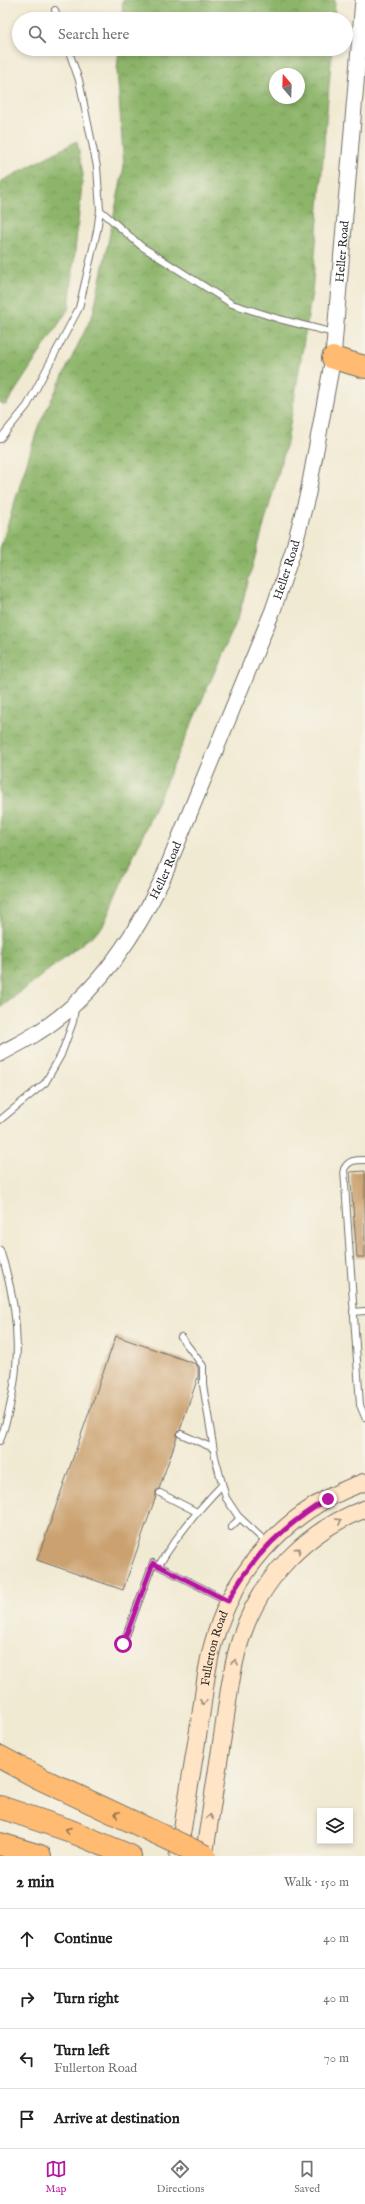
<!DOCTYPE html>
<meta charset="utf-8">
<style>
:root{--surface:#fff;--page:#f6f6f6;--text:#222;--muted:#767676;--line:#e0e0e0;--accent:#b5179e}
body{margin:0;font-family:"IM FELL English",serif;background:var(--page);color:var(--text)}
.controls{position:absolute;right:12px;bottom:12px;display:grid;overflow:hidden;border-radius:0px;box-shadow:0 2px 6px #0003}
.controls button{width:36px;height:36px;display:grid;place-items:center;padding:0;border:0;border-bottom:1px solid var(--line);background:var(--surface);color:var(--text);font:20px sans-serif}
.compass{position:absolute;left:269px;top:68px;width:36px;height:36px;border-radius:50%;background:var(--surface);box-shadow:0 2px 6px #0003;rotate:341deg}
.stop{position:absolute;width:12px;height:12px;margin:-9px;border:3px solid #b5179e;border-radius:50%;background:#fff}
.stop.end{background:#b5179e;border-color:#fff;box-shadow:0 1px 4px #0008}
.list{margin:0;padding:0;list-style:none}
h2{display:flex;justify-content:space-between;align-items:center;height:52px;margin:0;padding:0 16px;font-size:17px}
h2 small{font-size:13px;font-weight:400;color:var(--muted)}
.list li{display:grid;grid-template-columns:26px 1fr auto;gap:12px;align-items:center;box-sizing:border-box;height:60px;padding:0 16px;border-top:1px solid var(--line)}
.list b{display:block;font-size:15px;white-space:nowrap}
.list p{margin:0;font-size:13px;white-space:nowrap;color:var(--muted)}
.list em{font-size:13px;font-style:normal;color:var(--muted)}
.icon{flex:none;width:22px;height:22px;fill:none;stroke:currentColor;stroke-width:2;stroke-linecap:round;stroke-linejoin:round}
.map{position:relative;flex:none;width:365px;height:1856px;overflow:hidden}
.search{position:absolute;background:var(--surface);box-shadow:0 2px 6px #0003;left:12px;right:12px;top:12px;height:44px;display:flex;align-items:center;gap:10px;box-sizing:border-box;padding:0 14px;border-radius:22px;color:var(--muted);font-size:15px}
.sheet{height:292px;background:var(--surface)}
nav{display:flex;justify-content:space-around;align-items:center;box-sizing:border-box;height:56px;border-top:1px solid var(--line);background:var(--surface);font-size:11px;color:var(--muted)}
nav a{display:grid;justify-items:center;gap:2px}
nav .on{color:var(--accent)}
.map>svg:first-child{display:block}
.forest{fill:url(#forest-crowns);stroke:#5c704a;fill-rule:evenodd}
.building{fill:#cba170}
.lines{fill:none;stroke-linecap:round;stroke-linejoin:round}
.service-casing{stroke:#706e66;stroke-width:8}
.tertiary-casing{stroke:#706e66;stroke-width:17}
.secondary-casing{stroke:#706e66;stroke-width:19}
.motorway-casing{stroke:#706e66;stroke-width:24}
.service{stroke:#fff;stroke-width:6}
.tertiary{stroke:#fff;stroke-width:15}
.secondary{stroke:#ffe4c6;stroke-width:17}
.motorway{stroke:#febb71;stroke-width:22}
.motorway-bridge-casing{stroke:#706e66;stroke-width:24;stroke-linecap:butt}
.motorway-bridge{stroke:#febb71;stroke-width:22}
.oneway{stroke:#958878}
.oneway2{stroke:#94734e}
.route{stroke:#b5179e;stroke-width:5}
.labels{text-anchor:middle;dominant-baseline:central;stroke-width:4;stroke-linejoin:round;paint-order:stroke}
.street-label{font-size:12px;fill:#2b2b2b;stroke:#f7f3e8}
</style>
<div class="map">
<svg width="365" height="1856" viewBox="0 0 365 1856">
<defs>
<pattern id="forest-crowns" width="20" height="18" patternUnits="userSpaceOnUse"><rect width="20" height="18" fill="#8db56a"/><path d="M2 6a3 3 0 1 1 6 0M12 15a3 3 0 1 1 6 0" fill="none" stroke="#739357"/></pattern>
</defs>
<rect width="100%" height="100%" fill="#f7f3e8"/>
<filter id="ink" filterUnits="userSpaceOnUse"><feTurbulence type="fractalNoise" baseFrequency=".025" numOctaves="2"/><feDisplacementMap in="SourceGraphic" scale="8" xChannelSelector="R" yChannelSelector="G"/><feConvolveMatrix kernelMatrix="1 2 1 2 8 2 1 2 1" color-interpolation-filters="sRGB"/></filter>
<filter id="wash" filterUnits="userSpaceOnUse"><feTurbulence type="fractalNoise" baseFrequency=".012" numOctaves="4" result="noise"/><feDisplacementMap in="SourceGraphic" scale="16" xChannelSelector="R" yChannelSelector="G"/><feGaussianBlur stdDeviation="0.9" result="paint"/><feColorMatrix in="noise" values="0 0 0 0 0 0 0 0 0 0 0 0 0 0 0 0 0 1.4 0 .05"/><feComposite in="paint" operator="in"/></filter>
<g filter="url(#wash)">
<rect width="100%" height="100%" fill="#f1ead3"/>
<!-- forest -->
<g class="forest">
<path d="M123,0H335L334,19H122Z"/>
<path d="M119,49H332L312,292L287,442L238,618L102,928L0,1008V549L38,427L93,314L124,167L117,70ZM275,74H299V98H275Z"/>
<path d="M77,141L83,175L69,308L6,405L0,403V182Z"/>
</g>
<g id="blocks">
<!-- building -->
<g class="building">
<path d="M365,1171V1257H357L350,1172Z"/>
<path d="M116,1336L196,1364L198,1368V1377L180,1430L177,1433V1437L159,1489L156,1491V1496L123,1590L37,1560Z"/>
</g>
</g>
</g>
<g filter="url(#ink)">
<use href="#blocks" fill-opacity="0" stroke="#706e66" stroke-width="1"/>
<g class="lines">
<defs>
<g id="service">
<path d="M55,10L58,19"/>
<path d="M100,210L141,246L232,304L279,319L334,333"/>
<path d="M0,439L27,406L79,308L97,231L100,210L97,167L79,80L68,49"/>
<path d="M0,1120L45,1083L61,1055L73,1022L75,1008"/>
<path d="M365,1160C355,1160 349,1160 344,1169L360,1405L365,1417"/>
<path d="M0,1250C22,1317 23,1375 0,1441"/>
<path d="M353,1312L365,1311"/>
<path d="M181,1337L203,1366V1385L215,1457L226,1498L238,1516L268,1544"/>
<path d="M181,1434L213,1448"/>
<path d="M160,1493L197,1512"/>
<path d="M231,1527L240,1518"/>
<path d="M159,1565C177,1535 198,1510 222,1485"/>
<path d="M123,1644L153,1563L228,1601"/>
</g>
<g id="tertiary">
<path id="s1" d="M0,1054C12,1047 25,1041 37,1033C95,997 134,938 163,878L273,610L293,551L308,493L333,358L363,0"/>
</g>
<g id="secondary">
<path id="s2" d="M178,1856C185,1813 192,1770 199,1727C204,1696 206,1664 216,1634C238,1563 294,1506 365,1482"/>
<path d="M204,1856C210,1815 217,1774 223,1733C228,1701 231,1669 241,1638C260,1579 307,1530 365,1509"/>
</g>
<g id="motorway">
<path d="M333,358L365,367"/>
<path d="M0,1757L39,1778L152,1831"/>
<path d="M0,1807L68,1830L130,1856"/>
<path d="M0,1844L40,1856"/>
</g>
</defs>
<!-- service casing -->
<use href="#service" class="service-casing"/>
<!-- tertiary casing -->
<use href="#tertiary" class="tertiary-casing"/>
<!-- secondary casing -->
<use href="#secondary" class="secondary-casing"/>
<!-- motorway casing -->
<use href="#motorway" class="motorway-casing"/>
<!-- service -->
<use href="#service" class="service"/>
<!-- tertiary -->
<use href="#tertiary" class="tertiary"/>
<!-- secondary -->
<use href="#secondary" class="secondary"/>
<!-- motorway -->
<use href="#motorway" class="motorway"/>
<defs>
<path id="motorway-bridge" d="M152,1831L205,1856"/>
</defs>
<!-- motorway-bridge casing -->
<use href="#motorway-bridge" class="motorway-bridge-casing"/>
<!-- motorway-bridge -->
<use href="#motorway-bridge" class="motorway-bridge"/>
</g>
<!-- one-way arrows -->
<defs><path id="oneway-chevron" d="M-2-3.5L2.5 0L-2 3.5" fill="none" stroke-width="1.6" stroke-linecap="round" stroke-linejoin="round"/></defs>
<g class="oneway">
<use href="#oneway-chevron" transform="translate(339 1521) rotate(-30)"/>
<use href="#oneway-chevron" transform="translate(298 1550) rotate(-42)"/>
<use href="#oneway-chevron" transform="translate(235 1662) rotate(-78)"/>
<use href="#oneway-chevron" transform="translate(203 1702) rotate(99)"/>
<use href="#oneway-chevron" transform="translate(210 1817) rotate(-81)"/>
</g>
<g class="oneway2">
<use href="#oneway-chevron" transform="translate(117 1814) rotate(-154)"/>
<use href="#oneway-chevron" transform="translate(68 1830) rotate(-159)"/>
</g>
</g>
<g class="lines" filter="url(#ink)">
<!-- route -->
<path class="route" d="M123,1644L153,1563L228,1601C252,1556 285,1524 328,1499"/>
</g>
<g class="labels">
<!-- street labels -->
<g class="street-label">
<text stroke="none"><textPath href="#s1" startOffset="901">Heller Road</textPath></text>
<text stroke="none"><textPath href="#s1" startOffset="577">Heller Road</textPath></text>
<text stroke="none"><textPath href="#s1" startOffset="253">Heller Road</textPath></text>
<text stroke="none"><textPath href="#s2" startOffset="211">Fullerton Road</textPath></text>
</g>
</g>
</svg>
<div class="controls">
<button><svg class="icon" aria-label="layers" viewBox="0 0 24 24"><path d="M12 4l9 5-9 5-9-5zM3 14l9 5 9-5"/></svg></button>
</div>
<svg class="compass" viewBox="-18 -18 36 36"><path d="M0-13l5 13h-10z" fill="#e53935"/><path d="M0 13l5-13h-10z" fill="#767676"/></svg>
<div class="stop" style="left:123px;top:1644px"></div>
<div class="stop end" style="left:328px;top:1499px"></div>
<div class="search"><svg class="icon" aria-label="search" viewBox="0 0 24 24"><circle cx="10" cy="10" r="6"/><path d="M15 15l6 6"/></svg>Search here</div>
</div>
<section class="sheet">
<h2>2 min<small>Walk · 150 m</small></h2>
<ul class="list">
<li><svg class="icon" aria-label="ahead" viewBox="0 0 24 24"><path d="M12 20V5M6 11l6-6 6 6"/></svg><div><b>Continue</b></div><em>40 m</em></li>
<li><svg class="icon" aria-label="right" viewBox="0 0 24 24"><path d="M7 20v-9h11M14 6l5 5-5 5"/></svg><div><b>Turn right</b></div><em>40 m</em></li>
<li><svg class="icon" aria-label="left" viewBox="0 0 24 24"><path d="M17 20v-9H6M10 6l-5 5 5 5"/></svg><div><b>Turn left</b><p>Fullerton Road</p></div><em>70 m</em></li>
<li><svg class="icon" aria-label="arrive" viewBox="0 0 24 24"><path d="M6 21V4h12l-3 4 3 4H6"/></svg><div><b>Arrive at destination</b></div></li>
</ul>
</section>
<nav>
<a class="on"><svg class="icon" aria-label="map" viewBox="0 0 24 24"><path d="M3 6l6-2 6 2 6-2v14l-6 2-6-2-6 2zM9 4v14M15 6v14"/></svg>Map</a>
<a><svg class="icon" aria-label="directions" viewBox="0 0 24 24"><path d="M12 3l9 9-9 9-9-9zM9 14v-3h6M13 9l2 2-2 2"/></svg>Directions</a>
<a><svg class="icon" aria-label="saved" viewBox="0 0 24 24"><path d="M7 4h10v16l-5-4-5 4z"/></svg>Saved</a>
</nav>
